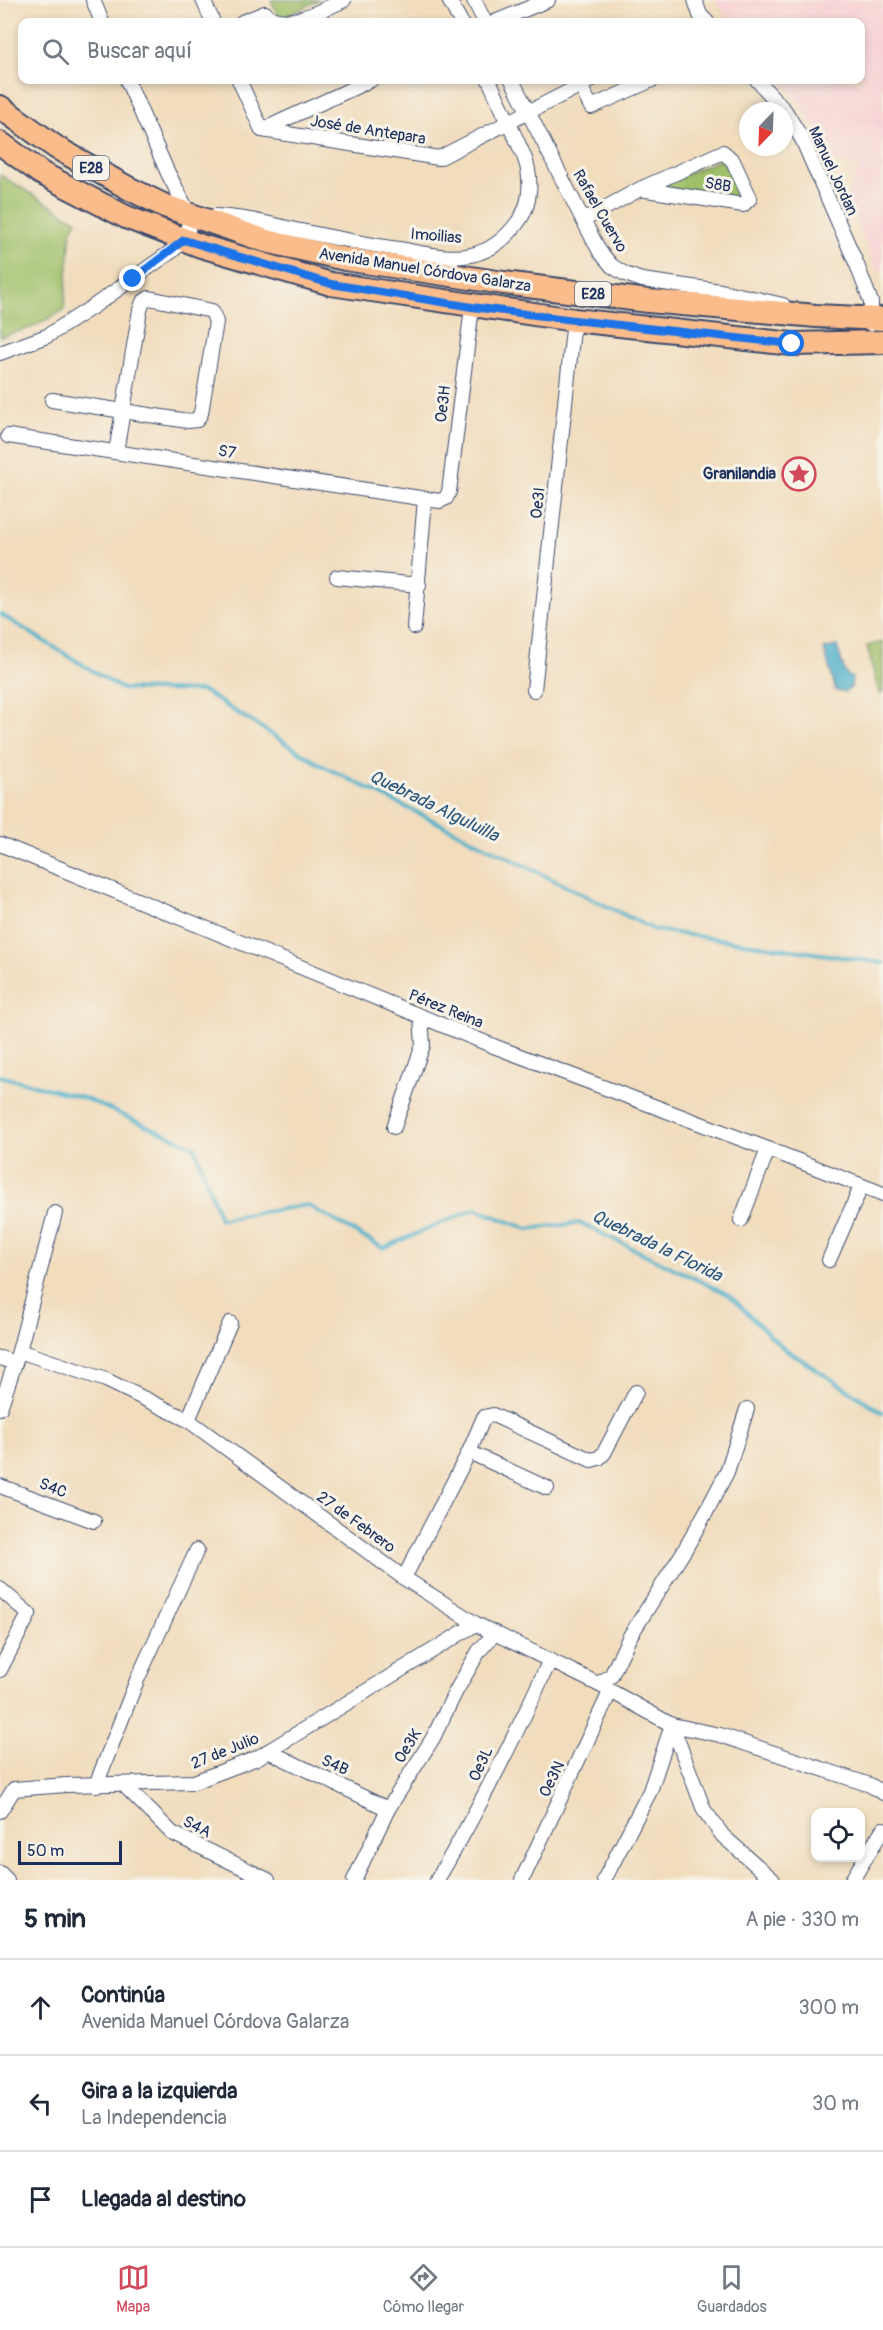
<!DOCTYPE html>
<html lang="es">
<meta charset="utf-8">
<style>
:root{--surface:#fff;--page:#f2f2f3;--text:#1f2937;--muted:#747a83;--line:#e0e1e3;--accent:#d1495b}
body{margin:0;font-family:Pangolin,sans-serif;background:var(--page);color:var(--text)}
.controls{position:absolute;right:18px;bottom:18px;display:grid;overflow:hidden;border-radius:12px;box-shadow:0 3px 9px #0003}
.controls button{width:54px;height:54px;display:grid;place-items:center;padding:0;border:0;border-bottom:2px solid var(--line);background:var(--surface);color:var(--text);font:30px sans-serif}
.compass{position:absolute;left:739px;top:102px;width:54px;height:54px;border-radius:50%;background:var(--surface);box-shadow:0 3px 9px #0003;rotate:203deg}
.scale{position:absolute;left:18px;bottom:15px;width:104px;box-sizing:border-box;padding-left:6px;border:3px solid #1b2f5e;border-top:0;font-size:16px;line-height:21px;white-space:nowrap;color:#1b2f5e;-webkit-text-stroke:4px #f7f3e8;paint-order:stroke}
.stop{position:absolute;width:18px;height:18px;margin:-14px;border:4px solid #1a73e8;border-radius:50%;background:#fff}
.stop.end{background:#1a73e8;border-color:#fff;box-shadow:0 2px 6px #0008}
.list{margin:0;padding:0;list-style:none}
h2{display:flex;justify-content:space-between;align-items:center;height:78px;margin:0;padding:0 24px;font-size:26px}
h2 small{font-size:20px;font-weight:400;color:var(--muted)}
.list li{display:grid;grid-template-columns:39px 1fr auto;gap:18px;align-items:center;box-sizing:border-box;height:96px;padding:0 24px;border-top:2px solid var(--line)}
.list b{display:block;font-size:22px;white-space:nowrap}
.list p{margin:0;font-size:20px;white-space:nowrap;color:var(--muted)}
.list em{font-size:20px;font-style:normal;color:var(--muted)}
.icon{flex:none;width:33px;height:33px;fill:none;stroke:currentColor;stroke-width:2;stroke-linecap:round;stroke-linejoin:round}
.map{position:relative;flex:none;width:883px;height:1880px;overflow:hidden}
.search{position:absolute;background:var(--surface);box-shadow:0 3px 9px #0003;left:18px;right:18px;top:18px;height:66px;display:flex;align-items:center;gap:15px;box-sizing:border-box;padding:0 21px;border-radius:12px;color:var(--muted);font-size:22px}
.sheet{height:366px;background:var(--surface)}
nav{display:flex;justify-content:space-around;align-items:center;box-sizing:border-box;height:84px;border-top:2px solid var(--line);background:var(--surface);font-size:16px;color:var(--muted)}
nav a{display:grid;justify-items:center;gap:3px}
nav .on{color:var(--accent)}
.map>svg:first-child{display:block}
.built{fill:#f7cfd2}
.green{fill:#9fbf68;stroke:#5d7763;stroke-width:1.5}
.water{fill:#4aafc9;stroke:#326f94;stroke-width:1.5}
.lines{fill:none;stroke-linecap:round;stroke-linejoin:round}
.stream{stroke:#4aafc9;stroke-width:4}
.street-casing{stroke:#3b496c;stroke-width:16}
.primary-casing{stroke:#3b496c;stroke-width:26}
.street{stroke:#fff;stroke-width:14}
.primary{stroke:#fabc8b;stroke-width:22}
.route{stroke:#1a73e8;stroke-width:8}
.labels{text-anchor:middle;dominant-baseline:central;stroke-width:6;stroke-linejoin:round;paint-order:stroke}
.shield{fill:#f7f3e8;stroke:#5d6a87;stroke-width:1.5}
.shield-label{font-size:15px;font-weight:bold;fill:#1b2f5e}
.street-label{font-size:16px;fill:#1b2f5e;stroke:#f7f3e8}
.poi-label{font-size:16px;font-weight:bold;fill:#1b2f5e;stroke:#f7f3e8;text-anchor:end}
.water-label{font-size:18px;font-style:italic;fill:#29557e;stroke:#f7f3e8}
</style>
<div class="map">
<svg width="883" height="1880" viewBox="0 0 883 1880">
<rect width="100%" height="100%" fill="#f7f3e8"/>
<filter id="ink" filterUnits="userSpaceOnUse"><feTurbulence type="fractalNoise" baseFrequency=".0167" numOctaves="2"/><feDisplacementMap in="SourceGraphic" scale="12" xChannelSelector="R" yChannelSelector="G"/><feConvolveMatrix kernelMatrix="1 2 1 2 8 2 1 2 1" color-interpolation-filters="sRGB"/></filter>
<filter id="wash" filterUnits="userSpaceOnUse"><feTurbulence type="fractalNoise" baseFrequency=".008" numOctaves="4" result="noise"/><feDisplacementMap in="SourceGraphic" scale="24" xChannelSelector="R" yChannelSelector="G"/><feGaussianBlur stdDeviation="1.35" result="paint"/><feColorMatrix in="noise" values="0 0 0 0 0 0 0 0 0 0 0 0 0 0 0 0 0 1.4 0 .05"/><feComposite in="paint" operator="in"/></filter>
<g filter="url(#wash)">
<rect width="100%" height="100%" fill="#f1dcbc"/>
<!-- built -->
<path class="built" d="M715,0H883V272L876,269L846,197L859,168L831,157L800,103L781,80H860V22H736L728,19Z"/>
<!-- green -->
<g class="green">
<path d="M271,0H319L280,19Z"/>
<path d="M721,159L725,162L742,195L740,198L664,188L663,184Z"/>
<path d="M0,175L77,221L71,232L64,310L33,327L0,337Z"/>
<path d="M883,642V693L879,694L867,646Z"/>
</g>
<!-- water -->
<path class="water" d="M837,646L845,673L852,678L851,688L845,692L836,691L824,649Z"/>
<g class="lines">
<!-- stream -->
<g class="stream">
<path d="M0,614L122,689L203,691L319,764L655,930L883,963"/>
<path d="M0,1076L84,1098L195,1147L220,1219L307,1205L383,1248L475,1209L528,1229L580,1223L729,1295L782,1347L883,1413"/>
</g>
</g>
</g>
<g filter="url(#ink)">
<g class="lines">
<defs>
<g id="street">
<path d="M93,0L102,22"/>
<path d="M203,0L213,22"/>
<path d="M449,0L461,22"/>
<path d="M474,0L485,22"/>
<path d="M695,0L700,15L707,22"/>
<path d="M265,13C283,33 324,9 344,0"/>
<path d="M242,22L265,13"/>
<path d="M495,22L548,0"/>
<path d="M239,80L262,130"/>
<path d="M512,80L583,220L600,252L612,266L625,274L642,280L721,291L783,305"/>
<path d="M757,80L785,111L802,139L857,265L871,302V324"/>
<path d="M580,85L591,107L652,80"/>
<path d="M262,130L439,158L591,80"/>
<path d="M262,130L371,80"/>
<path d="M215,216C242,217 270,224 296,230C330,237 365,244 399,249C422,253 448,260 471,255C491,251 507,237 518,222C532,204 532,177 524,156L489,80"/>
<path d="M583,220L640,189L723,152L733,161L750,198L743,205L640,189"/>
<path d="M0,353L47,336L94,306L172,251L184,240L188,233L189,214L167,171L127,80"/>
<path d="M52,400L188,421L197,420L201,413L216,322L212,311L149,298L143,302L140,310L116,452"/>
<path d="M8,436L440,501L446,498L449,492L472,307"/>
<path d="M337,577L419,585"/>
<path d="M414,627L425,499"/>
<path d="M534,690L574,320"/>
<path d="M0,844L496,1047L768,1149L883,1194"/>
<path d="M394,1127L423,1045L421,1017"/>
<path d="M741,1220L768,1149"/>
<path d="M829,1260L861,1187"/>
<path d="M19,1351L106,1380L188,1420L404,1578L476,1624L598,1684L672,1725L650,1791L604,1880"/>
<path d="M0,1358L15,1363"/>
<path d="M0,1408L19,1351L55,1213"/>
<path d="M188,1420L230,1323"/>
<path d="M469,1452L547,1488"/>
<path d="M0,1486L94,1521"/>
<path d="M404,1578L469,1452L484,1417L493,1415L591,1460L599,1458L604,1453L636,1392"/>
<path d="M0,1589L29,1614L0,1670"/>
<path d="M598,1684L611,1676L630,1636L684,1551L706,1512L727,1472L747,1409"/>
<path d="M672,1725L720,1735L870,1785L883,1793"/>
<path d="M672,1725L704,1810L723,1836L773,1880"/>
<path d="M268,1751L388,1809"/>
<path d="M96,1785L137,1680L197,1550"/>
<path d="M124,1785L172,1833L268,1880"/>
<path d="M0,1811L14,1789L66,1785L194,1782L257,1758L476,1624"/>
<path d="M0,1873L7,1880"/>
<path d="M354,1880L388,1809L433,1738L456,1691L479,1651L495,1633"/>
<path d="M437,1880C479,1809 516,1735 550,1660"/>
<path d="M522,1880L610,1692"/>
<path d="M852,1880L883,1829"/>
</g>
<g id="primary">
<path d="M0,107L57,148L130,189L165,206L266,241L345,259L504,283L648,301L816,316L883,319"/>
<path d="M0,143L41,173L126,217L201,246L331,284L574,320L792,344L883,342"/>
</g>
</defs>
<!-- street casing -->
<use href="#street" class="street-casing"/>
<!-- primary casing -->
<use href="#primary" class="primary-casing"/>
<!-- street -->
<use href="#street" class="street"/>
<!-- primary -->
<use href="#primary" class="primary"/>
</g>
</g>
<g class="lines" filter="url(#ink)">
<!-- route -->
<path class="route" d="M133,279L184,240L331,284L472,307L574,320L792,344"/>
</g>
<!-- icons -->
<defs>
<symbol id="sight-ring" viewBox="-11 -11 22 22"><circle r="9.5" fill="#f7f3e8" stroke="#d1495b" stroke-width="1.5"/><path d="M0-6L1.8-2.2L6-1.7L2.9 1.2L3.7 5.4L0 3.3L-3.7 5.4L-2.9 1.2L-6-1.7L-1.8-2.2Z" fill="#d1495b"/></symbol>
</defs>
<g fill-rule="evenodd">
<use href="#sight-ring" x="780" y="455" width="38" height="38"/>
</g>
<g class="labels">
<!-- shield labels -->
<g class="shield">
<rect x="73" y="156" width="36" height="24" rx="4.5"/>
<rect x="575" y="282" width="36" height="24" rx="4.5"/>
</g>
<g class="shield-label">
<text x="91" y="168">E28</text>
<text x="593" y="294">E28</text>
</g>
<!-- street labels -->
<g class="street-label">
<text transform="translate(368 130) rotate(9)">José de Antepara</text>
<text transform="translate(833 171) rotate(65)">Manuel Jordan</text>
<text transform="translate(718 185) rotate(9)">S8B</text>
<text transform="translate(600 211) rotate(60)">Rafael Cuervo</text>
<text transform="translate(436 236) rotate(5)">Imoilias</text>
<text transform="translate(425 270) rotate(9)">Avenida Manuel Córdova Galarza</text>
<text transform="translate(443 404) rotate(-83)">Oe3H</text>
<text transform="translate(227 452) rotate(9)">S7</text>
<text transform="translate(538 503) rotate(-84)">Oe3I</text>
<text transform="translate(446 1009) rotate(22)">Pérez Reina</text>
<text transform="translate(53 1488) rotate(21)">S4C</text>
<text transform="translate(356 1522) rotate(36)">27 de Febrero</text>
<text transform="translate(408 1746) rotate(-58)">Oe3K</text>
<text transform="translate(225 1751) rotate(-22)">27 de Julio</text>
<text transform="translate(481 1764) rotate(-65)">Oe3L</text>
<text transform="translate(335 1765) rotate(25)">S4B</text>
<text transform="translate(552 1779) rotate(-64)">Oe3N</text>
<text transform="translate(197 1827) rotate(27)">S4A</text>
</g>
<!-- poi labels -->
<g class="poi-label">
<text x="776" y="474">Granilandia</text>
</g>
<!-- water labels -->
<g class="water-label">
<text transform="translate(434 806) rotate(26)">Quebrada Alguluilla</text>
<text transform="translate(657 1246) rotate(26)">Quebrada la Florida</text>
</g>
</g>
</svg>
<div class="controls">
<button><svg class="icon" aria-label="locate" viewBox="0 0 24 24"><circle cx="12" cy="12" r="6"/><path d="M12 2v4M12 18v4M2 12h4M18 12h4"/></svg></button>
</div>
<svg class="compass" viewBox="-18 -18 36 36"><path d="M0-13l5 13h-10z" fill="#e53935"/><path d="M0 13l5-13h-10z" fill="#747a83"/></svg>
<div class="scale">50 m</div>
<div class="stop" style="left:792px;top:344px"></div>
<div class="stop end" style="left:133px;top:279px"></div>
<div class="search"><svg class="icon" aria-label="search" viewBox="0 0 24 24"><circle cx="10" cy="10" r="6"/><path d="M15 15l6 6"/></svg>Buscar aquí</div>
</div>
<section class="sheet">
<h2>5 min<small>A pie · 330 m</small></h2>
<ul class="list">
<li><svg class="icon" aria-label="ahead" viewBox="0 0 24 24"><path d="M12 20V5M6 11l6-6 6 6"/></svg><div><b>Continúa</b><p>Avenida Manuel Córdova Galarza</p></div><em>300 m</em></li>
<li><svg class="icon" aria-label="left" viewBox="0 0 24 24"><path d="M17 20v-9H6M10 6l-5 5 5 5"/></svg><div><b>Gira a la izquierda</b><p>La Independencia</p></div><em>30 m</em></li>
<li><svg class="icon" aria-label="arrive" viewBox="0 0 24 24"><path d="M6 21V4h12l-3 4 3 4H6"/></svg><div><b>Llegada al destino</b></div></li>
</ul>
</section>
<nav>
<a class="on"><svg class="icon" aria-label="map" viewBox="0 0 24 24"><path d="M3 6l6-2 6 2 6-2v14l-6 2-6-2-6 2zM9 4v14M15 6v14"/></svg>Mapa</a>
<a><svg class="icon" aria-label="directions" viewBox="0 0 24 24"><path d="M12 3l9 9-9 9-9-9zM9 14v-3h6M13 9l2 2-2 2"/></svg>Cómo llegar</a>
<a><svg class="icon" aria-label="saved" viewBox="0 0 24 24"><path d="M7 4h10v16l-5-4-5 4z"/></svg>Guardados</a>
</nav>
